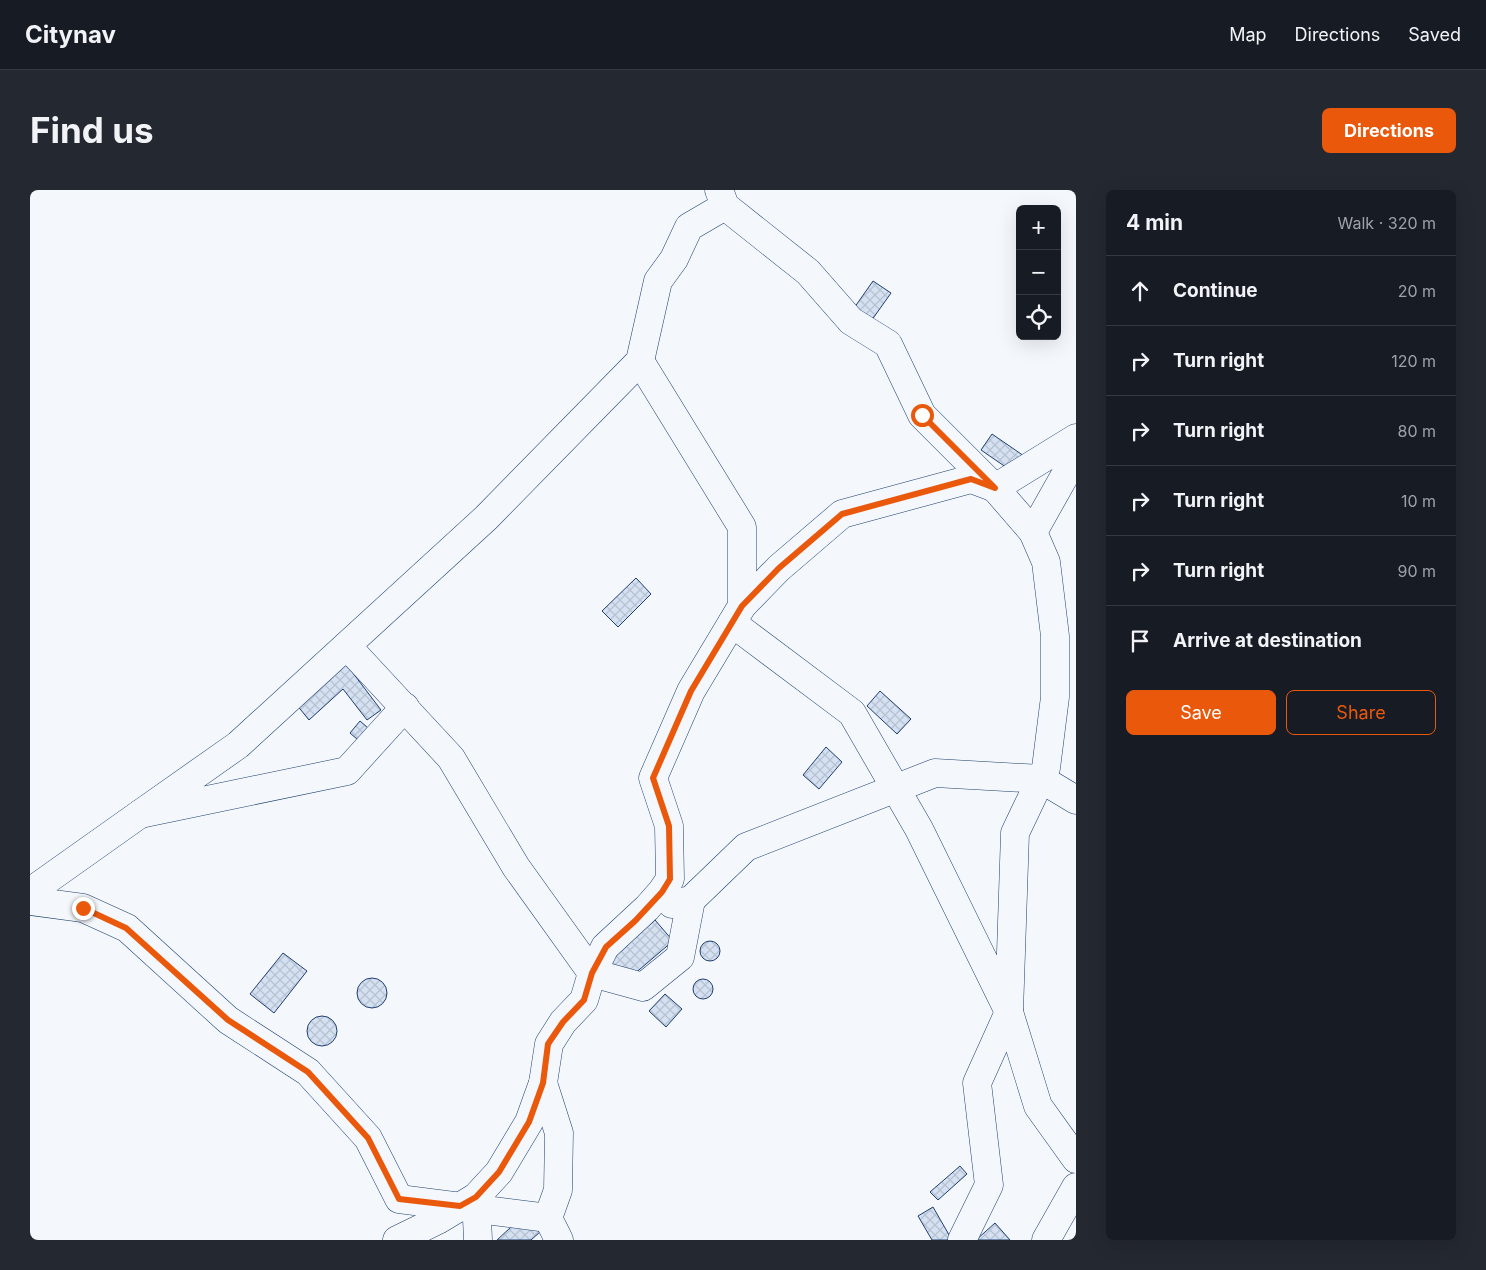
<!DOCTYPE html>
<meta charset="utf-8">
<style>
:root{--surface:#171b24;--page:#242831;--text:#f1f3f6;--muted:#9ea1a6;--line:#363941;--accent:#ea580c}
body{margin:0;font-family:Inter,sans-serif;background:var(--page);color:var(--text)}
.controls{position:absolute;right:15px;top:15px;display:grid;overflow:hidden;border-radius:8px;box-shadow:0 5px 20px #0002}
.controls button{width:45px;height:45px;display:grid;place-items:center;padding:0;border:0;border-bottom:1px solid var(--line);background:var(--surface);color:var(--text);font:25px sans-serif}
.stop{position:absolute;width:15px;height:15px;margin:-11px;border:4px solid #ea580c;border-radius:50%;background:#fff}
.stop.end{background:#ea580c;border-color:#fff;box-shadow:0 1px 5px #0008}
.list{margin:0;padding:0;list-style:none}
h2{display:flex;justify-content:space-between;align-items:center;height:65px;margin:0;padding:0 20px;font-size:21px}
h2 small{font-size:16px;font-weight:400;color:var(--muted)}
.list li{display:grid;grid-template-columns:32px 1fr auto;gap:15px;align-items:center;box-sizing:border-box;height:70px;padding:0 20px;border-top:1px solid var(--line)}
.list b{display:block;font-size:19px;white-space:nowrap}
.list em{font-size:16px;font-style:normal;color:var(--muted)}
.actions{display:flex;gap:10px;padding:15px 20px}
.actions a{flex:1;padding:11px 0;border:1px solid var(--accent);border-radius:8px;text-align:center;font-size:18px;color:var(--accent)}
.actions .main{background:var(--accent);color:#fff}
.icon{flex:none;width:28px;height:28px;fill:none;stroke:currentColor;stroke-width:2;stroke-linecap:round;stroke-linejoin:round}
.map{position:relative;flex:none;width:1046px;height:1050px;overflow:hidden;border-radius:8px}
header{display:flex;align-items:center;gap:30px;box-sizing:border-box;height:70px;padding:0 25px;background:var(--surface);border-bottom:1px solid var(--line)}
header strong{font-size:24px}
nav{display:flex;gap:28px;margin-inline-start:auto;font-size:18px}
.intro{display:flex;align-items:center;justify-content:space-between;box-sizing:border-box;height:120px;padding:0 30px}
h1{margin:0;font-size:35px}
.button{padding:12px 22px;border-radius:8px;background:var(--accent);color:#fff;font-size:18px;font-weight:700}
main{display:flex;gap:30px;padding:0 30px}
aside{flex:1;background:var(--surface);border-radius:8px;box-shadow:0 5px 20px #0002}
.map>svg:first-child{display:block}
.building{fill:url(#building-cross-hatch);stroke:#1d3f73}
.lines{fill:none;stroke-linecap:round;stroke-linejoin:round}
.street-casing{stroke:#1d3f73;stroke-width:29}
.street{stroke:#f4f7fb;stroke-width:28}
.route{stroke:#ea580c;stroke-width:6}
</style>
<header>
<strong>Citynav</strong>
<nav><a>Map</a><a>Directions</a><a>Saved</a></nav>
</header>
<div class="intro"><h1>Find us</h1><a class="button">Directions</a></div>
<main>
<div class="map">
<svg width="1046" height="1050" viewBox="0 0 1046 1050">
<defs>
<pattern id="building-cross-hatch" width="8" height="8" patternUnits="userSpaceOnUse" patternTransform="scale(1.25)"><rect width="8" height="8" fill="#d5e0f0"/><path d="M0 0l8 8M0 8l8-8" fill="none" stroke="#b6c1d1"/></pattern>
</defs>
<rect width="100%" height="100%" fill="#f4f7fb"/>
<!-- building -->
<g class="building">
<path d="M843,91L861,103L839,134L822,121Z"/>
<path d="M962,244L994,266L983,282L951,260Z"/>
<path d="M606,388L621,404L588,437L572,421Z"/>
<path d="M310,466L351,520L337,530L313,499L279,530L262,509Z"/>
<path d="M850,501L881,529L867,544L837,516Z"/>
<path d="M330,531L345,544L335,556L320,543Z"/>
<path d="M796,557L812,572L789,599L773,585Z"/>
<path d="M625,730L643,751L596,791L578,770Z"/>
<circle cx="680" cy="761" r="10"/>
<path d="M253,763L277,781L244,823L220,804Z"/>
<circle cx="342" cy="803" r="15"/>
<circle cx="673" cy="799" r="10"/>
<path d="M635,804L652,819L636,837L619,821Z"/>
<circle cx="292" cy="841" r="15"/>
<path d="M930,976L937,984L908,1010L900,1002Z"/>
<path d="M903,1017L922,1050H902L888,1026Z"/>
<path d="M494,1025L510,1042L501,1050H467Z"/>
<path d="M965,1033L980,1050H946Z"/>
</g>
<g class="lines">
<defs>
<g id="street">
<path d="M689,0L695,16L778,82L821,131L858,154L892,225L965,298L1003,342"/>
<path d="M712,416L749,378L812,324L941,289L965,298L1046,248"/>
<path d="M702,433L822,523L889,639L979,822L985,643L1016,578L1025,507V446L1016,372L1003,342L1038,280L1046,257"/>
<path d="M317,456L421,568L486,677L562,783L613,797L650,767L661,710"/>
<path d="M375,517L317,581L110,624L208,555L456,328L610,171L628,91L644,69L659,37L695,16"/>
<path d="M0,702L110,624"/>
<path d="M0,711L53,718L97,738L198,830L278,882L338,948L369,1009L518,1028"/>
<path d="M642,714L661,710L716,657L905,583L1011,589L1046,610"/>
<path d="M513,893L529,943L528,1000L518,1028L529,1050"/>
<path d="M446,1007L448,1050"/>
<path d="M367,1050L408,1030L446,1007L469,982L499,932L513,893L519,854L533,832L554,810L562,783L575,757L617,718L632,701L640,689L639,636L623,588L661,501L712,416V337L610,171"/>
<path d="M932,1050L959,995L947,893L979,822L1008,916L1046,969"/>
<path d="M1016,1050L1046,997"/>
</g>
</defs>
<!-- street casing -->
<use href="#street" class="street-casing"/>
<!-- street -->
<use href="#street" class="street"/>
</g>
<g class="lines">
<!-- route -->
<path class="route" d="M53,718L96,738L198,830L278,882L338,948L369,1009L430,1016L446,1007L469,982L499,932L513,893L518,854L533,832L554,810L562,783L576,757L605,731L632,702L640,689L639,636L623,588L661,501L712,416L749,378L812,324L941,289L965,298L892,225"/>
</g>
</svg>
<div class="controls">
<button>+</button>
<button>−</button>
<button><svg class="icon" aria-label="locate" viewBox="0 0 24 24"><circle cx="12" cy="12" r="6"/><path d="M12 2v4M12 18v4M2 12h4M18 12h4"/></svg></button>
</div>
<div class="stop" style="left:892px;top:225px"></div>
<div class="stop end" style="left:53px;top:718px"></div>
</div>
<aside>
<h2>4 min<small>Walk · 320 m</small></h2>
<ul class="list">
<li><svg class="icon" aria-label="ahead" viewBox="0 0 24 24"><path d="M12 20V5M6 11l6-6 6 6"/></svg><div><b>Continue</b></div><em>20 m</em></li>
<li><svg class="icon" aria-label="right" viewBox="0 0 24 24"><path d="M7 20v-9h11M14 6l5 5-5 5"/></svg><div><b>Turn right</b></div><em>120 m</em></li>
<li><svg class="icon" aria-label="right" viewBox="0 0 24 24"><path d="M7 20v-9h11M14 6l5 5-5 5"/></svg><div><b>Turn right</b></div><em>80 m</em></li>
<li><svg class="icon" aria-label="right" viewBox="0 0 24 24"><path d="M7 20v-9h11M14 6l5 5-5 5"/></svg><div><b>Turn right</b></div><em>10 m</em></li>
<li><svg class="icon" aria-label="right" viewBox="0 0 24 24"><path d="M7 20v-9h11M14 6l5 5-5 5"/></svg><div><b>Turn right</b></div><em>90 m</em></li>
<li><svg class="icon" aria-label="arrive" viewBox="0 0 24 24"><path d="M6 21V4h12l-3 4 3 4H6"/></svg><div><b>Arrive at destination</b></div></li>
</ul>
<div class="actions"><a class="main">Save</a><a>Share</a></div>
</aside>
</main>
